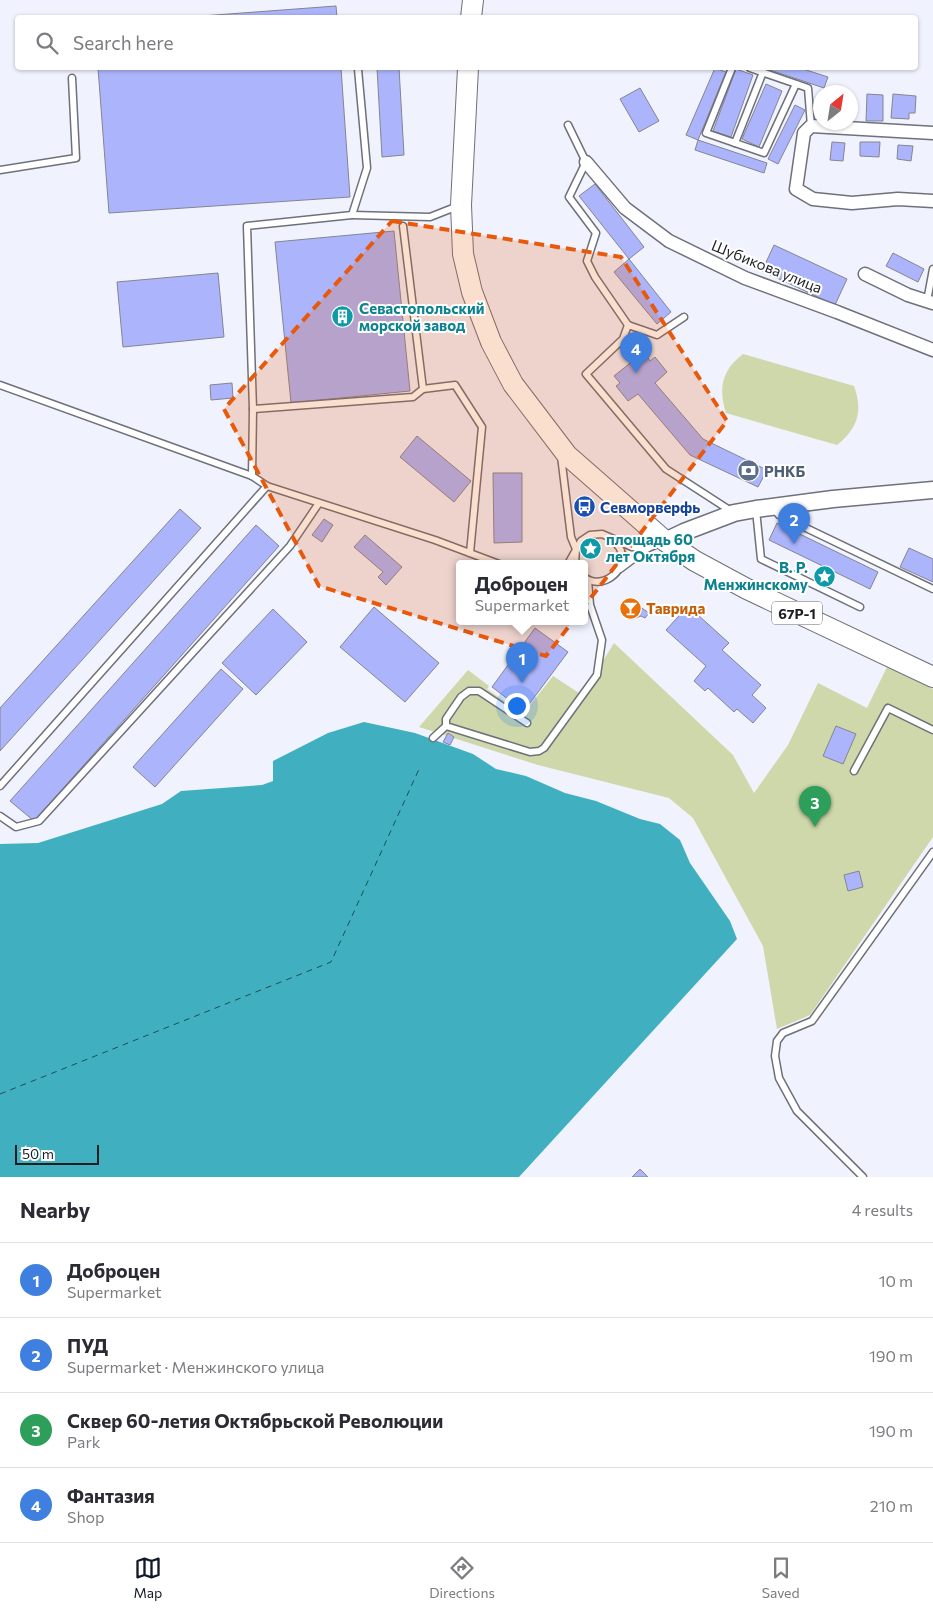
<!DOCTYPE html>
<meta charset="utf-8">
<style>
:root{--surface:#fff;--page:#f7f7f7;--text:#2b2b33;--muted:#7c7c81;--line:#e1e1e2;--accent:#111827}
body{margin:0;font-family:Commissioner,sans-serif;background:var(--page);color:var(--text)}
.compass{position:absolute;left:813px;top:85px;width:45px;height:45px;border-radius:50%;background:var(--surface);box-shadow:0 1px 4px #0004;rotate:30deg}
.scale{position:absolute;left:15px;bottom:12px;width:84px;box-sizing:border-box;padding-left:5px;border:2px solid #1d1e22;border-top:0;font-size:14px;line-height:18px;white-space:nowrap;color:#1d1e22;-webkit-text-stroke:4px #fff;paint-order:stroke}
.you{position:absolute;left:516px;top:705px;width:18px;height:18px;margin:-12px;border:4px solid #fff;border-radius:50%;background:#1a73e8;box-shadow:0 0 0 8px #1a73e833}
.badge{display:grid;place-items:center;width:32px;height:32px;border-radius:50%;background:var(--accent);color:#fff;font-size:16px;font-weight:700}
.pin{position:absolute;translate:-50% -41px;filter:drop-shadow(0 1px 2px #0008)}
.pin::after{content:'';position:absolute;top:26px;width:18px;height:15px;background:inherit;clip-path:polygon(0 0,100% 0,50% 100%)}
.popup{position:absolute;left:456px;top:560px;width:132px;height:65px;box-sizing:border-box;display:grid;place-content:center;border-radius:5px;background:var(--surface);filter:drop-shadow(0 1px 4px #0005);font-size:16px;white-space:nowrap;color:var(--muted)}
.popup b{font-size:19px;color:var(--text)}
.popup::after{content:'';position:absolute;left:50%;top:100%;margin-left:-10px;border:10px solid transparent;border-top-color:var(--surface)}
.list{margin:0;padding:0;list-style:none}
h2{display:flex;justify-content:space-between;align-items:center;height:65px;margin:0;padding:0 20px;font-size:21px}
h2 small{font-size:16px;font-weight:400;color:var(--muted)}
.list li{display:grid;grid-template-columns:32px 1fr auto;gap:15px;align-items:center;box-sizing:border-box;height:75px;padding:0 20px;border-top:1px solid var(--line)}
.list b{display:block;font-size:19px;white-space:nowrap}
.list p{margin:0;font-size:16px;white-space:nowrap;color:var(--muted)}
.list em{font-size:16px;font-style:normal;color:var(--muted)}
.icon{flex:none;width:28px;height:28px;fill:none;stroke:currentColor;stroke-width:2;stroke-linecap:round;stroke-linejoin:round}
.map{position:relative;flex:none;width:933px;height:1177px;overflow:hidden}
.search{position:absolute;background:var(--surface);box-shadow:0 1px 4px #0004;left:15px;right:15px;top:15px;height:55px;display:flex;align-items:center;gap:12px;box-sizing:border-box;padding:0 18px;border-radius:5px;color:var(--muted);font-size:19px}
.sheet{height:365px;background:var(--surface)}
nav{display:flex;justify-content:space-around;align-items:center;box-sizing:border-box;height:70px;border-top:1px solid var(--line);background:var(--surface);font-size:14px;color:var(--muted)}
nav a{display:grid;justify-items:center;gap:2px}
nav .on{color:var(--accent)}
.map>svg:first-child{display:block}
.green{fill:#ced8aa}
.water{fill:#40b0c0}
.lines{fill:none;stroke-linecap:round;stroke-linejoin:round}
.ferry{stroke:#1d4d54;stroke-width:1;stroke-dasharray:6 5;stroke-linecap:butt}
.building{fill:#acb5fc;stroke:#848590}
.service-casing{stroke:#6e707a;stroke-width:9}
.minor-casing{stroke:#6e707a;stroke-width:15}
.tertiary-casing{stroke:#6e707a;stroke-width:19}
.primary-casing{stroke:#6e707a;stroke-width:22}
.service{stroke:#fff;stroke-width:6}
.minor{stroke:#fff;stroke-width:12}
.tertiary{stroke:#fff;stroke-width:16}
.primary{stroke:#fff;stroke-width:20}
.marked{fill:#e8590c;fill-opacity:0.2;stroke:#e8590c;stroke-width:4;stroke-dasharray:10 6;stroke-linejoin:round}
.labels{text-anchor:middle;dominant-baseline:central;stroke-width:4;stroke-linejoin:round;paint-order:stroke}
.shield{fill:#fff;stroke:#616264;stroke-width:1}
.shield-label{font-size:14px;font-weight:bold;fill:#1d1e22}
.street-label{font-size:15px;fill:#1d1e22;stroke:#fff}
.culture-label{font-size:15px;font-weight:bold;fill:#0d838f;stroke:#fff;text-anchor:start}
.service-label{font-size:15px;font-weight:bold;fill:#4e5e75;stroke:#fff;text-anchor:start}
.transit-label{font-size:15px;font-weight:bold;fill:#164399;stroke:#fff;text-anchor:start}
.food-label{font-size:15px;font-weight:bold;fill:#c56008;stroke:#fff;text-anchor:start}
</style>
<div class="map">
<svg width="933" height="1177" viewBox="0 0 933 1177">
<rect width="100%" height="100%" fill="#f0f2fe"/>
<!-- green -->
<g class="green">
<path d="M743,354L854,386C863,411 858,428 837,445L726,413C718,388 722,370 743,354Z"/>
<path d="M614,643L733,755L754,793L788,745L818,683L867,708L887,667L933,689V837L810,1015L777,1029L763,946L693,818L669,798L538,765L419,727L468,670L489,686L487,689L523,714L553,676L582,695Z"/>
</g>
<!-- water -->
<path class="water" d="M364,722L415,733L473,754L496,769L526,776L565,793L596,801L640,819L660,824L680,840L690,863L730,921L737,939L519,1177H0V844L38,843L162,804L181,791L262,785L273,781V761L328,733Z"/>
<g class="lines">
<!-- ferry -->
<path class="ferry" d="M0,1094L331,962L420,767"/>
</g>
<!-- building -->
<g class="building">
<path d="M336,6L337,18H175Z"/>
<path d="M98,68H341L350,197L109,213Z"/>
<path d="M377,68H399L404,155L382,157Z"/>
<path d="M715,68L726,72L698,140L686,135Z"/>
<path d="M764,68H800L828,77L824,88Z"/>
<path d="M736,69L753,75L731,137L713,131Z"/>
<path d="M766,84L782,91L759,147L742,139Z"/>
<path d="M640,88L659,121L639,132L620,99Z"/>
<path d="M867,94L883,95V121H866Z"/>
<path d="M893,94L916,96L915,113H909V119L891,118Z"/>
<path d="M795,105L805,110L778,164L768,159Z"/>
<path d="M698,140L767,163L764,173L695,150Z"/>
<path d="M832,142L845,143L843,161L830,160Z"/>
<path d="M860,142H880L879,157L860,156Z"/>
<path d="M898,145L913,146L911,161L897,159Z"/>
<path d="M595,184L644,247L629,259L579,196Z"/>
<path d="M394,231L410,391L291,403L275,242Z"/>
<path d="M774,245L847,279L835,305L762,271Z"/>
<path d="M893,253L924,269L918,282L886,266Z"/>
<path d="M629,259L671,312L657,324L614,272Z"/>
<path d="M218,273L224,337L123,347L117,282Z"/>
<path d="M644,352L650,361L655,357L667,372L655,383L703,439L767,470L758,487L690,455L638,394L628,401L616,386L620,383L614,376Z"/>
<path d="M232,383L233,398L211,400L210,385Z"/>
<path d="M417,436L471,481L454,502L400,457Z"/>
<path d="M493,473H522V542L494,543Z"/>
<path d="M180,509L201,528L0,751V708Z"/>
<path d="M324,519L333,525L322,542L312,535Z"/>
<path d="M777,523L878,572L870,589L769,540Z"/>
<path d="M256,525L279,546L34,821L10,801Z"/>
<path d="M365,535L402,567L386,585L378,577L383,572L354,547Z"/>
<path d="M909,548L933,559V582L900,567Z"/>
<path d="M630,600L649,613L645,618L641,616L633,619L626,613L625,609Z"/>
<path d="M688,606L729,643L722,650L761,685L752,695L766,708L753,723L737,709L734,712L708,688L705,691L694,681L706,666L666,630Z"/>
<path d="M374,607L439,663L405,702L340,647Z"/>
<path d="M273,609L307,642L256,695L222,663Z"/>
<path d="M535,628L568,652L524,711L492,687Z"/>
<path d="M221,669L243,689L155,787L133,767Z"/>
<path d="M836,726L856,734L843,764L823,756Z"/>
<path d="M448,733L454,737L450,745L443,742Z"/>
<path d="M859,871L863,887L848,891L844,875Z"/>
<path d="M640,1169L648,1177H632Z"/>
</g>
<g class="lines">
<defs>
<g id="service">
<path d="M732,68L706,133L764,153L796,84"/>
<path d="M750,68L808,88L811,126"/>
<path d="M358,69L367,168L352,215L247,226L253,409L252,476L267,486L435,540L499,564"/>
<path d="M568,125L586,162L569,197L596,233L587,261L595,277L628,325L623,339L586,374L666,469L731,511"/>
<path d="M735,143L763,72"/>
<path d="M0,170L76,158L72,78"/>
<path d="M352,215L430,217L458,206"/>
<path d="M927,301L933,269"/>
<path d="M628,325L657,335L684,317"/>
<path d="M0,385L252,476"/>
<path d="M423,389L455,385L482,427L470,553"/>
<path d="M253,409L413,397L423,389L403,226"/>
<path d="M561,456L571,537L576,549L575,564"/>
<path d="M774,509L779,515L933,589"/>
<path d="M756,510L761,559L860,607"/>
<path d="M568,564L581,541L590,535L602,534L632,547L648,548"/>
<path d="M620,569L648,548L663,542"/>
<path d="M584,577C601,591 628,571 621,551C620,547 616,544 614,541"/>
<path d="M446,726V719L461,697L469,691H479L527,723"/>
<path d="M433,738L446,726L530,752L539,751L544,748L597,675L602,640L590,605L588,580"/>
<path d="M854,771L888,708L933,730"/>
<path d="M0,786L267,486"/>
<path d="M0,816L16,827L39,821L290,546L319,503"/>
<path d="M863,1177L797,1111L779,1078L775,1056L777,1041L783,1033L812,1021L933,852"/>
</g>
<g id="minor">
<path d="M933,133L811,126L804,133L796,189L813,199L852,203L898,199L933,201"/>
<path d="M586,162L625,208L669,241L745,278L837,312L933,350"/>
<path d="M865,274L908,295L933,303"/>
</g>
<path id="tertiary" d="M665,541L684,532L734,513L756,509L833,499L933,490"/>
<g id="primary">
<path d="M471,18L473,0"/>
<path d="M468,68L461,205L463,254L472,292L491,342L513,384L567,455L665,541L695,561L747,589L933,677"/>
</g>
</defs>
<!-- service casing -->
<use href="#service" class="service-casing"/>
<!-- minor casing -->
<use href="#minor" class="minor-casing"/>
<!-- tertiary casing -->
<use href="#tertiary" class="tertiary-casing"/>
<!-- primary casing -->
<use href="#primary" class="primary-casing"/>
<!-- service -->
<use href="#service" class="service"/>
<!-- minor -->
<use href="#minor" class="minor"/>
<!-- tertiary -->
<use href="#tertiary" class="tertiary"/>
<!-- primary -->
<use href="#primary" class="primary"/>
</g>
<!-- marked area -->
<path class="marked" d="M392,221L621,257L727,421L546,656L319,586L224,409Z"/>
<!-- icons -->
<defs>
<symbol id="building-disc" viewBox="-11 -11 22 22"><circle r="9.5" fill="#0f9aa8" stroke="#fff"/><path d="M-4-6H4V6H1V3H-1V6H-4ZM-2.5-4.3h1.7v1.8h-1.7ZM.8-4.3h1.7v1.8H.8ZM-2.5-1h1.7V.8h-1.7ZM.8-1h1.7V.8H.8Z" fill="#fff"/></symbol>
<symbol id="bank-disc" viewBox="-11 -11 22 22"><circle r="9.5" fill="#5c6f8a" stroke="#fff"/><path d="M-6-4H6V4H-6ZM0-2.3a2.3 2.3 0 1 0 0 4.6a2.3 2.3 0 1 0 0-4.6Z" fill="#fff"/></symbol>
<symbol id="bus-disc" viewBox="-11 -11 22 22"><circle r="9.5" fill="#1a4fb4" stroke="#fff"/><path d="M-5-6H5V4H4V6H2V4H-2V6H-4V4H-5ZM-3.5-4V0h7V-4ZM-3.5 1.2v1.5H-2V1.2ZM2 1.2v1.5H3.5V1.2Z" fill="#fff"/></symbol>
<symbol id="sight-disc" viewBox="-11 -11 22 22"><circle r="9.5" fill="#0f9aa8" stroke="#fff"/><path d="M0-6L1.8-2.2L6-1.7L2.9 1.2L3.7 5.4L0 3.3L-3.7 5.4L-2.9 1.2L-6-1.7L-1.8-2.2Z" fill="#fff"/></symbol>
<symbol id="bar-disc" viewBox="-11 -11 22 22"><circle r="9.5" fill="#e8710a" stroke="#fff"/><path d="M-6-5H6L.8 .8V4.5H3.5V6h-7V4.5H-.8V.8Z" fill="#fff"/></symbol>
</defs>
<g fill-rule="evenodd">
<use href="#building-disc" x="330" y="304" width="25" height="25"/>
<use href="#bank-disc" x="736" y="458" width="25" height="25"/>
<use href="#bus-disc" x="572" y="494" width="25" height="25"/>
<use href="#sight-disc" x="578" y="536" width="25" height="25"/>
<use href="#sight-disc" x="812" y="564" width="25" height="25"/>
<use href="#bar-disc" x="618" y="596" width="25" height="25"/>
</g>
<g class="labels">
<!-- shield labels -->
<rect class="shield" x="772" y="601.5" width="50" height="23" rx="4"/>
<g class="shield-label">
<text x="797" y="613">67Р-1</text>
</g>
<!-- street labels -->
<g class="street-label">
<text transform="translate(767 266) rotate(22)">Шубикова улица</text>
</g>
<!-- culture labels -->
<g class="culture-label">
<text x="359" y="308">Севастопольский<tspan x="359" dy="17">морской завод</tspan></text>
<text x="606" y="539">площадь 60<tspan x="606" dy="17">лет Октября</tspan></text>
<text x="808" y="567" text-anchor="end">В. Р.<tspan x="808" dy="17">Менжинскому</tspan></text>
</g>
<!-- service labels -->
<g class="service-label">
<text x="764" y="471">РНКБ</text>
</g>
<!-- transit labels -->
<g class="transit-label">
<text x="600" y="507">Севморверфь</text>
</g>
<!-- food labels -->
<g class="food-label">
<text x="646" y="608">Таврида</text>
</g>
</g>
</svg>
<svg class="compass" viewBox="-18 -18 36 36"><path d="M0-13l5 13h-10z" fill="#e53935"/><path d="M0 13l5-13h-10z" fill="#7c7c81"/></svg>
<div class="scale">50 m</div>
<div class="you"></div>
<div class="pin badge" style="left:522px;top:683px;background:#3f7fe0">1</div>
<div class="popup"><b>Доброцен</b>Supermarket</div>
<div class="pin badge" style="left:794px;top:544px;background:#3f7fe0">2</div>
<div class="pin badge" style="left:815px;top:827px;background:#2e9e5b">3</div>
<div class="pin badge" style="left:636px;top:373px;background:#3f7fe0">4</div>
<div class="search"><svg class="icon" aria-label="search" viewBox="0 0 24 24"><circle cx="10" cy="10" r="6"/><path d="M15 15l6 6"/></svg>Search here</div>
</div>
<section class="sheet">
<h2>Nearby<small>4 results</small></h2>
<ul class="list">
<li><span class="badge" style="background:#3f7fe0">1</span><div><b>Доброцен</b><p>Supermarket</p></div><em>10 m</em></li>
<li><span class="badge" style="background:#3f7fe0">2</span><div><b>ПУД</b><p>Supermarket · Менжинского улица</p></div><em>190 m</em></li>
<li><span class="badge" style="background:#2e9e5b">3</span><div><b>Сквер 60-летия Октябрьской Революции</b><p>Park</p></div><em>190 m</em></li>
<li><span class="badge" style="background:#3f7fe0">4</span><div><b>Фантазия</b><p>Shop</p></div><em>210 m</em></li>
</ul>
</section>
<nav>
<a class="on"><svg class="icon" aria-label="map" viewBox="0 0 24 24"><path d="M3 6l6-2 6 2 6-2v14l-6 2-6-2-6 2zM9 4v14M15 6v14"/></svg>Map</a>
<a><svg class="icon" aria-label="directions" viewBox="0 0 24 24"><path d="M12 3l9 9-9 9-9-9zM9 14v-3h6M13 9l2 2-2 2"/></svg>Directions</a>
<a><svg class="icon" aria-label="saved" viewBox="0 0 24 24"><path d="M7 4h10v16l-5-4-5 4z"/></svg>Saved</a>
</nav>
